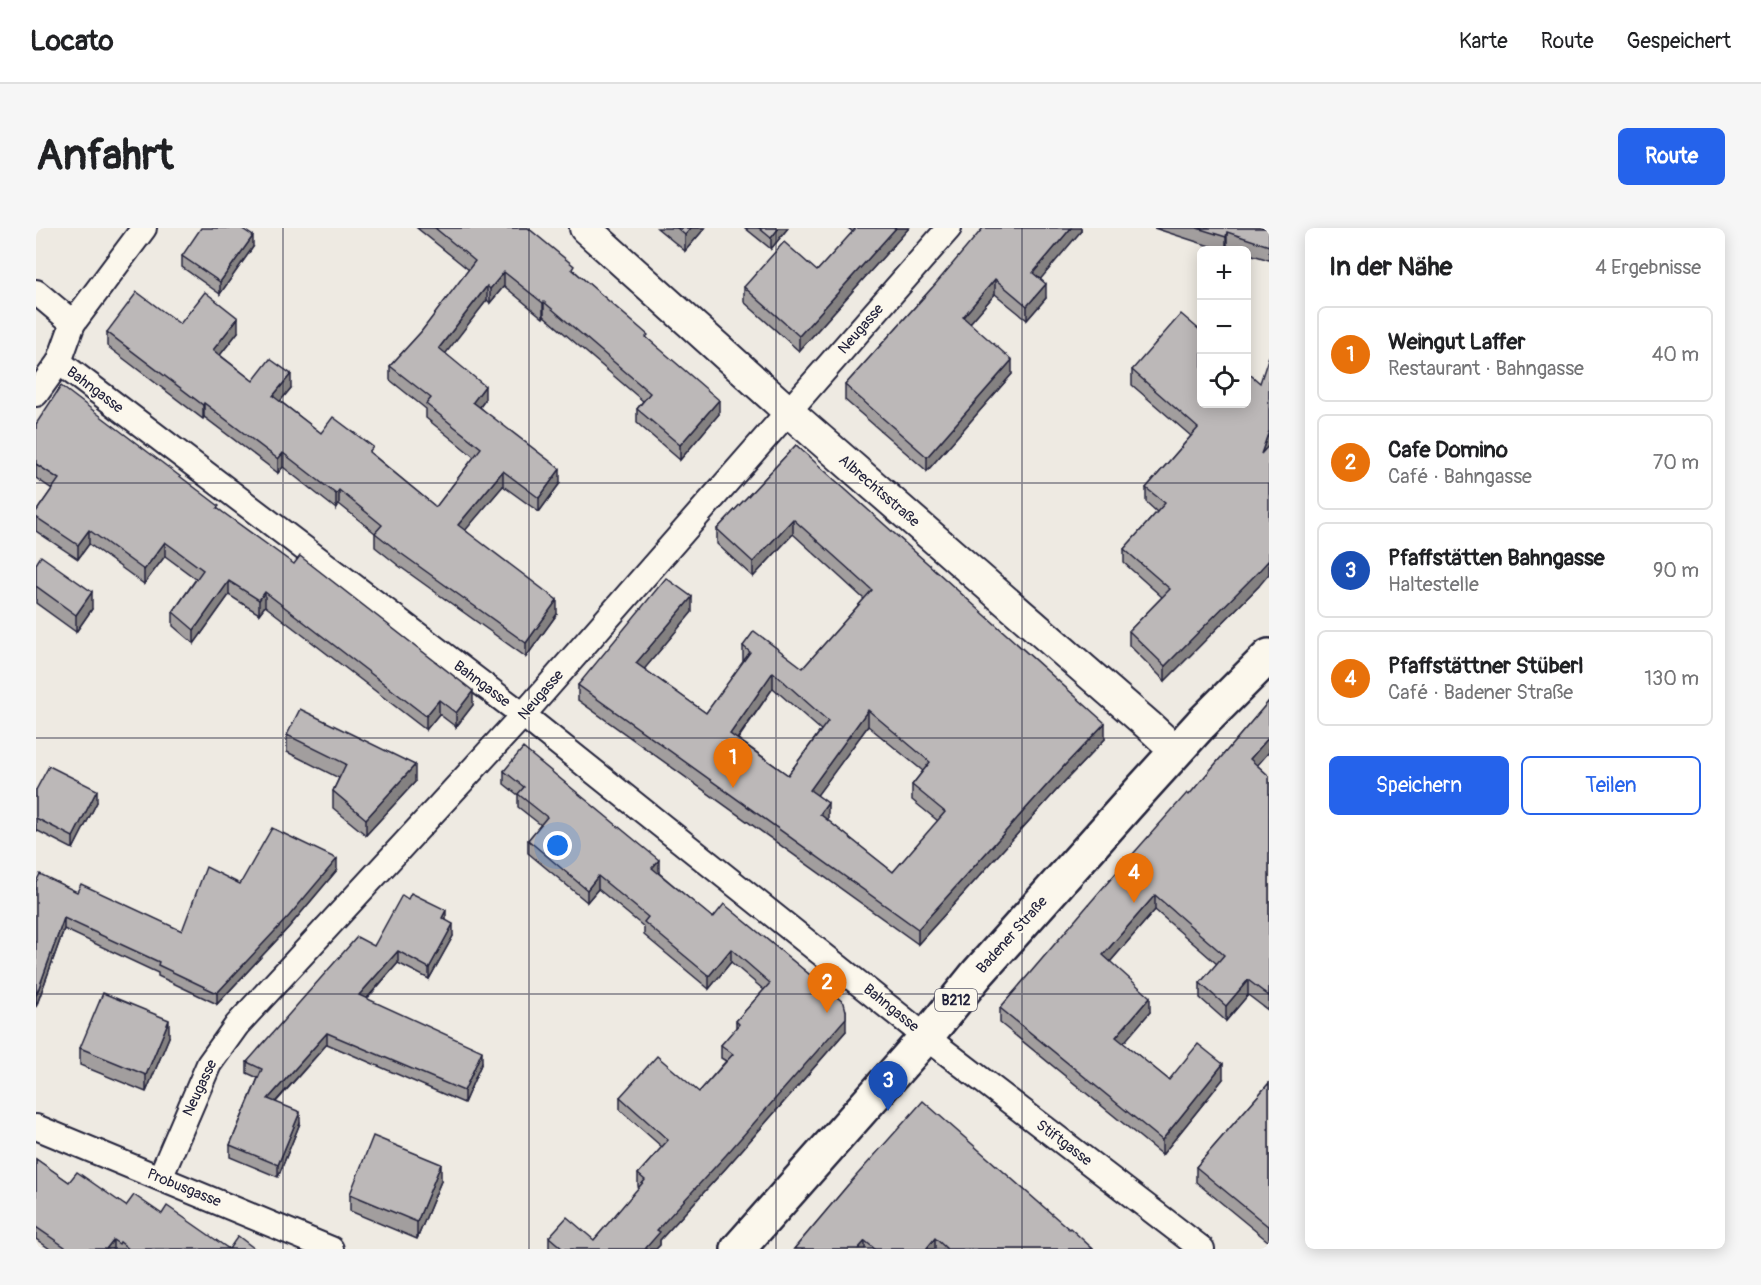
<!DOCTYPE html>
<html lang="de">
<meta charset="utf-8">
<style>
:root{--surface:#fff;--page:#f6f6f6;--text:#202124;--muted:#757577;--line:#e0e0e0;--accent:#2563eb}
body{margin:0;font-family:Pangolin,sans-serif;background:var(--page);color:var(--text)}
.controls{position:absolute;right:18px;top:18px;display:grid;overflow:hidden;border-radius:9px;box-shadow:0 3px 15px #0003}
.controls button{width:54px;height:54px;display:grid;place-items:center;padding:0;border:0;border-bottom:2px solid var(--line);background:var(--surface);color:var(--text);font:30px sans-serif}
.you{position:absolute;left:522px;top:618px;width:21px;height:21px;margin:-15px;border:4px solid #fff;border-radius:50%;background:#1a73e8;box-shadow:0 0 0 9px #1a73e833}
.badge{display:grid;place-items:center;width:39px;height:39px;border-radius:50%;background:var(--accent);color:#fff;font-size:20px;font-weight:700}
.pin{position:absolute;translate:-50% -50px;filter:drop-shadow(0 2px 3px #0008)}
.pin::after{content:'';position:absolute;top:32px;width:21px;height:18px;background:inherit;clip-path:polygon(0 0,100% 0,50% 100%)}
.list{margin:0;padding:0;list-style:none}
h2{display:flex;justify-content:space-between;align-items:center;height:78px;margin:0;padding:0 24px;font-size:26px}
h2 small{font-size:20px;font-weight:400;color:var(--muted)}
.list li{display:grid;grid-template-columns:39px 1fr auto;gap:18px;align-items:center;box-sizing:border-box;height:96px;margin:0 12px 12px;padding:0 12px;border:2px solid var(--line);border-radius:9px}
.list b{display:block;font-size:22px;white-space:nowrap}
.list p{margin:0;font-size:20px;white-space:nowrap;color:var(--muted)}
.list em{font-size:20px;font-style:normal;color:var(--muted)}
.actions{display:flex;gap:12px;padding:18px 24px}
.actions a{flex:1;padding:14px 0;border:2px solid var(--accent);border-radius:9px;text-align:center;font-size:21px;color:var(--accent)}
.actions .main{background:var(--accent);color:#fff}
.icon{flex:none;width:33px;height:33px;fill:none;stroke:currentColor;stroke-width:2;stroke-linecap:round;stroke-linejoin:round}
.map{position:relative;flex:none;width:1233px;height:1021px;overflow:hidden;border-radius:9px}
header{display:flex;align-items:center;gap:36px;box-sizing:border-box;height:84px;padding:0 30px;background:var(--surface);border-bottom:2px solid var(--line)}
header strong{font-size:28px}
nav{display:flex;gap:33px;margin-inline-start:auto;font-size:21px}
.intro{display:flex;align-items:center;justify-content:space-between;box-sizing:border-box;height:144px;padding:0 36px}
h1{margin:0;font-size:42px}
.button{padding:15px 27px;border-radius:9px;background:var(--accent);color:#fff;font-size:21px;font-weight:700}
main{display:flex;gap:36px;padding:0 36px}
aside{flex:1;background:var(--surface);border-radius:9px;box-shadow:0 3px 15px #0003}
.map>svg:first-child{display:block}
.lines{fill:none;stroke-linecap:round;stroke-linejoin:round}
.minor-casing{stroke:#22223b;stroke-width:28}
.tertiary-casing{stroke:#22223b;stroke-width:34}
.primary-casing{stroke:#22223b;stroke-width:38}
.minor{stroke:#fbf7ec;stroke-width:24}
.tertiary{stroke:#fbf7ec;stroke-width:30}
.primary{stroke:#fbf7ec;stroke-width:33}
.wall{fill:#a29e9e;stroke:#22223b;stroke-width:1.5;fill-rule:evenodd}
.shaded-wall{fill:#848181;stroke:#22223b;stroke-width:1.5}
.building{fill:#bcb8b8;stroke:#22223b;stroke-width:1.5;fill-rule:evenodd}
.grid{fill:none;stroke:#22223b;stroke-width:1.5;stroke-opacity:0.55}
.labels{text-anchor:middle;dominant-baseline:central;stroke-width:4.5;stroke-linejoin:round;paint-order:stroke}
.shield{fill:#fbf7ec;stroke:#636270;stroke-width:1.5}
.shield-label{font-size:14px;font-weight:bold;fill:#22223b}
.street-label{font-size:15px;fill:#22223b;stroke:#fbf7ec}
</style>
<header>
<strong>Locato</strong>
<nav><a>Karte</a><a>Route</a><a>Gespeichert</a></nav>
</header>
<div class="intro"><h1>Anfahrt</h1><a class="button">Route</a></div>
<main>
<div class="map">
<svg width="1233" height="1021" viewBox="0 0 1233 1021">
<rect width="100%" height="100%" fill="#eeeae2"/>
<filter id="ink" filterUnits="userSpaceOnUse"><feTurbulence type="fractalNoise" baseFrequency=".0167" numOctaves="2"/><feDisplacementMap in="SourceGraphic" scale="12" xChannelSelector="R" yChannelSelector="G"/><feConvolveMatrix kernelMatrix="1 2 1 2 8 2 1 2 1" color-interpolation-filters="sRGB"/></filter>
<g filter="url(#ink)">
<g class="lines">
<defs>
<g id="minor">
<path d="M0,64L37,95"/>
<path d="M23,134L487,487L890,809L1166,1021"/>
<path d="M0,166L23,134L37,95L108,0"/>
<path d="M0,899L295,1021"/>
<path d="M124,950L173,836L201,797L487,487L913,0"/>
</g>
<path id="tertiary" d="M549,0L753,184L1112,497L1140,523"/>
<path id="primary" d="M702,1021L890,809L941,746L1105,562L1165,496L1233,428"/>
</defs>
<!-- minor casing -->
<use href="#minor" class="minor-casing"/>
<!-- tertiary casing -->
<use href="#tertiary" class="tertiary-casing"/>
<!-- primary casing -->
<use href="#primary" class="primary-casing"/>
<!-- minor -->
<use href="#minor" class="minor"/>
<!-- tertiary -->
<use href="#tertiary" class="tertiary"/>
<!-- primary -->
<use href="#primary" class="primary"/>
</g>
<!-- wall -->
<g class="wall">
<path d="M381,0H492L612,111L683,186L644,232L601,195V181L607,173L508,88L507,90L468,58L454,75L451,72L409,125L449,172L444,179L524,255L503,284L467,258L429,302L521,386L490,429L363,338L339,319V305L303,276L300,281L247,239L242,245L168,189L167,191L71,118V104L144,96L202,104L184,127L217,153L255,160L244,173L285,205L337,227L400,279L438,229L390,190V181L354,152V138L385,104L433,42Z"/>
<path d="M621,0H669L649,23Z"/>
<path d="M709,0H752L735,21Z"/>
<path d="M812,0H873L763,123L708,74V59L781,43L817,4Z"/>
<path d="M1045,0V3L1004,51L1010,70L991,92L959,66L934,95L976,146L891,243L809,172V157L896,60Z"/>
<path d="M1118,0H1233V32L1210,25V22H1204L1191,18L1190,22H1186Z"/>
<path d="M217,19L184,66L146,39V28Z"/>
<path d="M1096,142L1224,155L1223,358L1129,453L1093,417V403L1126,369L1088,335V321L1121,284L1110,274V260L1155,208L1096,157Z"/>
<path d="M0,196L183,282L437,477L420,499L403,486L390,502L229,378L223,386L193,367L158,416L137,398V384L160,351L129,328L108,356L53,316L42,331L0,303V284L16,261L0,250Z"/>
<path d="M760,217L1069,511L1028,554L882,716L542,472V457L656,384L608,441L670,485L708,434L707,433V418L767,440L828,371L757,306L717,349L681,316V301ZM737,460L785,502L752,547L702,511ZM832,498L887,543L876,557V572L902,593L857,644L791,592L792,591L781,567Z"/>
<path d="M0,336L56,381L40,404L0,375Z"/>
<path d="M1233,473V524L1221,537L1233,548V783L1212,767L1190,793L1164,770V755L1181,736L1119,682L1074,734L1114,784L1087,815L1133,852L1187,851L1126,927L964,795V780L1153,567Z"/>
<path d="M251,507L379,554L330,607L297,580V563L303,550L251,524Z"/>
<path d="M468,543L623,644V645L810,803L690,940L624,1012V1017L620,1021H513V1009L558,1012L603,960L602,958V946L626,919L584,882V869L663,864L690,833L685,830V817L700,801V793L728,762L695,734L673,761L608,707V699L562,661L551,674L492,625V612L505,597L482,579V567L468,556Z"/>
<path d="M0,562L61,574L37,621L0,602Z"/>
<path d="M301,642L253,699L181,776L122,748V745L28,701L0,779V654L41,664L146,703L204,656Z"/>
<path d="M372,671L410,692L417,708L393,751L362,735L331,771L446,834L428,875L291,816L240,874L264,895L242,949L194,929V917L222,850L211,845V834L338,718Z"/>
<path d="M133,809L110,864L44,837V820Z"/>
<path d="M1233,855V1014L1160,954V939Z"/>
<path d="M0,931L33,954L90,978L126,986L193,1021H219H14L0,1011Z"/>
<path d="M405,953L381,1011L314,983V966Z"/>
<path d="M812,957L1033,1001L1057,1021H758Z"/>
</g>
<!-- shaded-wall -->
<g class="shaded-wall">
<path d="M655,0H669L649,23V7Z"/>
<path d="M743,0H752L735,21V10Z"/>
<path d="M860,0H873L763,123V108Z"/>
<path d="M1035,0H1045V3L997,60V45Z"/>
<path d="M1191,4V18L1190,22V9Z"/>
<path d="M217,8V19L184,66V54Z"/>
<path d="M468,44V58L454,75V61Z"/>
<path d="M959,51V66L927,103V89Z"/>
<path d="M1010,56V70L991,92V78Z"/>
<path d="M451,58V72L403,134V120Z"/>
<path d="M508,74V88L507,90V75Z"/>
<path d="M202,90V104L177,136V122Z"/>
<path d="M976,132V146L891,243V229Z"/>
<path d="M255,146V160L237,182V168Z"/>
<path d="M449,158V172L437,188V174Z"/>
<path d="M683,172V186L644,232V217Z"/>
<path d="M168,175V189L167,191V177Z"/>
<path d="M1233,203V218L1225,226Z"/>
<path d="M247,225V239L242,245V231Z"/>
<path d="M524,241V255L503,284V270Z"/>
<path d="M467,243V258L422,311V297Z"/>
<path d="M303,262V276L300,281V266Z"/>
<path d="M757,291V306L717,349V334Z"/>
<path d="M53,302V316L42,331V317Z"/>
<path d="M129,314V328L108,356V342Z"/>
<path d="M1233,332V346L1223,358L1129,453V438Z"/>
<path d="M193,353V367L158,416V402Z"/>
<path d="M56,364V381L40,404V387Z"/>
<path d="M229,364V378L223,386V372Z"/>
<path d="M656,369V384L600,451V435Z"/>
<path d="M521,372V386L490,429V415Z"/>
<path d="M737,444V460L694,521V506Z"/>
<path d="M437,463V477L420,499V485Z"/>
<path d="M403,472V486L390,502V488Z"/>
<path d="M832,482V498L774,577V562Z"/>
<path d="M1069,495V511L1028,554L882,716V701L1028,538Z"/>
<path d="M1233,509V524L1214,546V531Z"/>
<path d="M379,537V554L330,607V591Z"/>
<path d="M61,562V574L37,621V609Z"/>
<path d="M792,575V591L784,602V586Z"/>
<path d="M301,631V642L253,699L181,776V765Z"/>
<path d="M623,632V644L616,652V640Z"/>
<path d="M562,648V661L551,674V662Z"/>
<path d="M1119,667V682L1067,742V727Z"/>
<path d="M410,682V694L406,690Z"/>
<path d="M28,690V701L0,779V768Z"/>
<path d="M417,696V708L393,751V740Z"/>
<path d="M695,721V734L673,761V748Z"/>
<path d="M362,723V735L323,779V767Z"/>
<path d="M1212,752V767L1190,793V778Z"/>
<path d="M1114,769V784L1080,824V809Z"/>
<path d="M810,783V803L690,940L624,1012V1017L620,1021H609L621,1002Z"/>
<path d="M133,792V809L110,864V847Z"/>
<path d="M291,805V816L232,882V871Z"/>
<path d="M446,823V834L428,875V863Z"/>
<path d="M1187,836V851L1126,927V912Z"/>
<path d="M264,884V895L242,949V937Z"/>
<path d="M405,936V953L381,1011V994Z"/>
<path d="M899,1010V1021H890Z"/>
<path d="M77,1012V1021H70Z"/>
<path d="M829,1013V1021H822Z"/>
</g>
<!-- building -->
<g class="building">
<path d="M165,0H205L217,8L184,54L146,28Z"/>
<path d="M399,0H492L538,38L536,41L612,107L610,109L683,172L644,217L601,181L614,165L508,74L507,75L468,44L454,61L451,58L403,120L449,158L437,174L524,241L503,270L467,243L422,297L521,372L490,415L363,324L339,305L346,297L303,262L300,266L247,225L242,231L168,175L167,177L71,104L101,64L144,96L169,64L202,90L177,122L217,153L234,131L255,146L237,168L285,205L297,189L337,219L333,224L400,279L445,220L390,176L395,170L354,138L385,104L439,33Z"/>
<path d="M641,0H655L649,7Z"/>
<path d="M723,0H743L735,10Z"/>
<path d="M820,0H860L763,108L708,59L748,14L781,43Z"/>
<path d="M947,0H1035L997,45L1010,56L991,78L959,51L927,89L976,132L891,229L809,157L896,60Z"/>
<path d="M1161,0H1233V18L1191,4L1190,9Z"/>
<path d="M1145,86L1166,104V176H1210V143L1224,155L1233,128V203L1225,226L1233,217V332L1223,343L1129,438L1093,403L1134,361L1088,321L1129,275L1110,260L1162,200L1096,142Z"/>
<path d="M25,158L183,278L181,280L258,336L264,328L437,463L420,485L403,472L390,488L229,364L223,372L193,353L158,402L137,384L167,342L129,314L108,342L53,302L42,317L0,289V284L23,251L0,236V196Z"/>
<path d="M760,217L1069,495L1028,538L882,701L542,457L630,350L656,369L600,435L670,485L714,424L707,418L718,403L767,440L836,362L757,291L717,334L681,301ZM737,444L792,493L752,547L694,506ZM832,482L894,534L876,557L909,584L857,644L784,586L792,575L774,562Z"/>
<path d="M5,328L56,364L40,387L0,358V336Z"/>
<path d="M1233,473V509L1214,531L1233,548V768L1212,752L1190,778L1164,755L1188,727L1119,667L1067,727L1114,769L1080,809L1133,852L1162,816L1187,836L1126,912L964,780L1065,662L1151,565L1153,567Z"/>
<path d="M264,481L379,537L330,591L297,563L310,536L251,507Z"/>
<path d="M487,520L623,632L616,640L677,690L688,676L808,775L810,783V790L690,927L621,1002L624,1004L609,1021H527L513,1009L531,989L558,1012L609,952L602,946L632,912L584,869L621,828L663,864L697,826L685,817L703,796L700,793L734,755L695,721L673,748L608,694L612,689L562,648L551,662L492,612L511,589L482,566L488,559L468,543Z"/>
<path d="M13,538L61,562L37,609L0,590V562Z"/>
<path d="M236,600L301,631L253,688L181,765L122,737L123,734L28,690L0,768V654L4,646L41,664L45,656L146,703L170,639L204,656Z"/>
<path d="M375,665L410,682L406,690L417,696L393,740L362,723L323,767L446,823L428,863L291,805L232,871L264,884L242,937L194,917L226,841L211,834L321,709L338,718L366,667L372,671Z"/>
<path d="M67,765L133,792L110,847L44,820Z"/>
<path d="M1233,855V900L1232,901L1233,902V999L1160,939Z"/>
<path d="M887,873L1033,1001L1034,1000L1057,1021H911L899,1010L890,1021H839L829,1013L822,1021H758L812,957Z"/>
<path d="M337,908L405,936L381,994L314,966Z"/>
<path d="M0,931L33,954L41,944L90,978L98,967L126,986L131,978L193,1021L202,1008L219,1021H93L84,1014L83,1016L77,1012L70,1021H32L0,999Z"/>
</g>
</g>
<!-- grid -->
<path class="grid" d="M247,0V1021M493,0V1021M740,0V1021M986,0V1021M0,255H1233M0,510H1233M0,766H1233"/>
<g class="labels">
<!-- shield labels -->
<rect class="shield" x="899" y="761" width="42" height="22" rx="4.5"/>
<g class="shield-label">
<text x="920" y="772">B212</text>
</g>
<!-- street labels -->
<g class="street-label">
<text transform="translate(825 101) rotate(-49)">Neugasse</text>
<text transform="translate(59 162) rotate(37)">Bahngasse</text>
<text transform="translate(843 263) rotate(41)">Albrechtsstraße</text>
<text transform="translate(446 456) rotate(37)">Bahngasse</text>
<text transform="translate(505 467) rotate(-49)">Neugasse</text>
<text transform="translate(976 707) rotate(-48)">Badener Straße</text>
<text transform="translate(855 780) rotate(39)">Bahngasse</text>
<text transform="translate(164 860) rotate(-65)">Neugasse</text>
<text transform="translate(1028 915) rotate(37)">Stiftgasse</text>
<text transform="translate(148 960) rotate(22)">Probusgasse</text>
</g>
</g>
</svg>
<div class="controls">
<button>+</button>
<button>−</button>
<button><svg class="icon" aria-label="locate" viewBox="0 0 24 24"><circle cx="12" cy="12" r="6"/><path d="M12 2v4M12 18v4M2 12h4M18 12h4"/></svg></button>
</div>
<div class="you"></div>
<div class="pin badge" style="left:697px;top:560px;background:#e8710a">1</div>
<div class="pin badge" style="left:791px;top:785px;background:#e8710a">2</div>
<div class="pin badge" style="left:852px;top:883px;background:#1a4fb4">3</div>
<div class="pin badge" style="left:1098px;top:675px;background:#e8710a">4</div>
</div>
<aside>
<h2>In der Nähe<small>4 Ergebnisse</small></h2>
<ul class="list">
<li><span class="badge" style="background:#e8710a">1</span><div><b>Weingut Laffer</b><p>Restaurant · Bahngasse</p></div><em>40 m</em></li>
<li><span class="badge" style="background:#e8710a">2</span><div><b>Cafe Domino</b><p>Café · Bahngasse</p></div><em>70 m</em></li>
<li><span class="badge" style="background:#1a4fb4">3</span><div><b>Pfaffstätten Bahngasse</b><p>Haltestelle</p></div><em>90 m</em></li>
<li><span class="badge" style="background:#e8710a">4</span><div><b>Pfaffstättner Stüberl</b><p>Café · Badener Straße</p></div><em>130 m</em></li>
</ul>
<div class="actions"><a class="main">Speichern</a><a>Teilen</a></div>
</aside>
</main>
